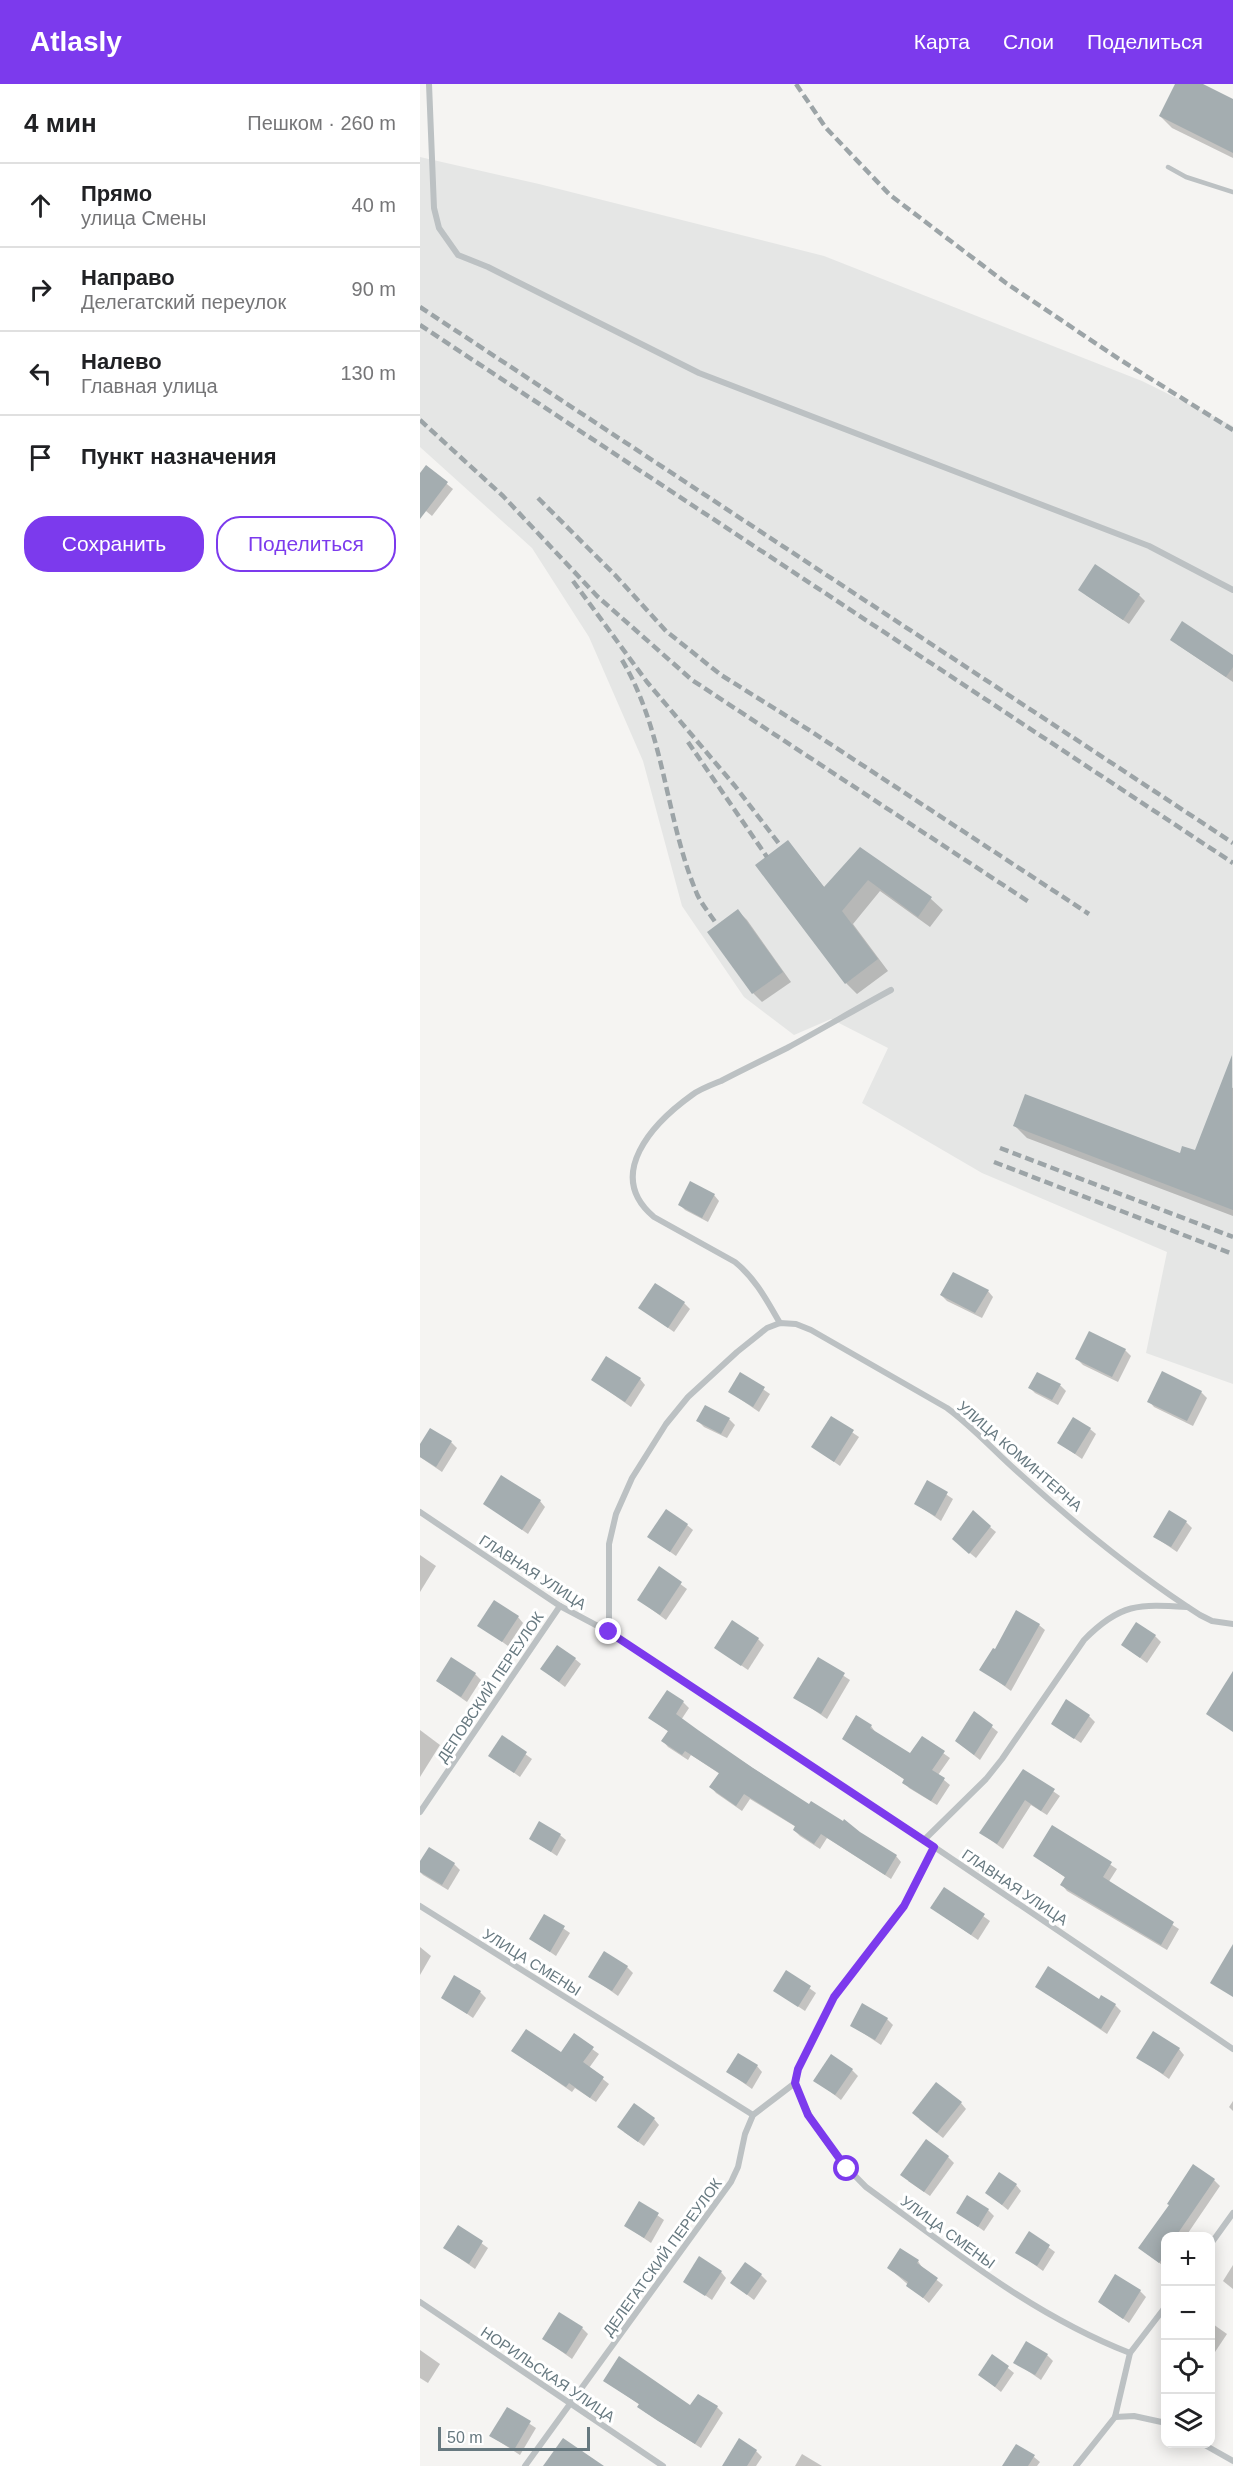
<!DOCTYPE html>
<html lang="ru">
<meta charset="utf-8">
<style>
:root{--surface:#fff;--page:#f2f2f2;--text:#202124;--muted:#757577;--line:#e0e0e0;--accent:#7c3aed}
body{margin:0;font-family:Helvetica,sans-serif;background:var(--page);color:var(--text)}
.controls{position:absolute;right:18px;bottom:18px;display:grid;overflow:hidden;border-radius:12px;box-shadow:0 3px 15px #0003}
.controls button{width:54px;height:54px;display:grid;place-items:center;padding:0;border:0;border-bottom:2px solid var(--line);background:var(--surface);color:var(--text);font:30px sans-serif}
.scale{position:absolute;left:18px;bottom:15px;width:152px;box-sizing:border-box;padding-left:6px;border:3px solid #677980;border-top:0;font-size:16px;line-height:21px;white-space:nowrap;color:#677980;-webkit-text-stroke:4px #fff;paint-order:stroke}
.stop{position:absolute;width:18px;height:18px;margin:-14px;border:4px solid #7c3aed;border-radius:50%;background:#fff}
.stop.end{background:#7c3aed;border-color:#fff;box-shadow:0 2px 6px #0008}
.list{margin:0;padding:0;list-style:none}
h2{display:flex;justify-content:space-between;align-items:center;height:78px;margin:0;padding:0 24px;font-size:26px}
h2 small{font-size:20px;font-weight:400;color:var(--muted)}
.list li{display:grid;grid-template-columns:39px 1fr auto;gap:18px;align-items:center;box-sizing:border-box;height:84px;padding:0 24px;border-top:2px solid var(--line)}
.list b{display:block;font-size:22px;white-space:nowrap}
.list p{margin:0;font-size:20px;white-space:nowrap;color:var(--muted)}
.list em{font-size:20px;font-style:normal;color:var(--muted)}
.actions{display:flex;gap:12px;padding:18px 24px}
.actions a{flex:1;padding:14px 0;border:2px solid var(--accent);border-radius:24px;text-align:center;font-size:21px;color:var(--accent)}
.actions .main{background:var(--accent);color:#fff}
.icon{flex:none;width:33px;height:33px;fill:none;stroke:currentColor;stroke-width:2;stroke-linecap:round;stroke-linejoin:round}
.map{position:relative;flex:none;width:813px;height:2382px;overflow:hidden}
header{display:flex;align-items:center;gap:36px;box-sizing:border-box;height:84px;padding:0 30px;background:var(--accent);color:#fff}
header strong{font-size:28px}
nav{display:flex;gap:33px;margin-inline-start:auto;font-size:21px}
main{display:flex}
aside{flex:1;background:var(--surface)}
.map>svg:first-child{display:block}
.built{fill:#e5e6e5}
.shadow{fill:#0003}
.building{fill:#a4adb0}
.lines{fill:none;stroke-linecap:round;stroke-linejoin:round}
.lane{stroke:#bcc1c3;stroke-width:4.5}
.street{stroke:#bcc1c3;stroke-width:6}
.rail{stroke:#9ca4a7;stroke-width:4.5;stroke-dasharray:9 4.5;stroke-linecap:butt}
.route{stroke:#7c3aed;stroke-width:8}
.labels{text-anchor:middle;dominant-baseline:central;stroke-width:6;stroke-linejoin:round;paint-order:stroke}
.street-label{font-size:15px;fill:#677980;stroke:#fff}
</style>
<header>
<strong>Atlasly</strong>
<nav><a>Карта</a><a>Слои</a><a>Поделиться</a></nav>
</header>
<main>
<aside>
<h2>4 мин<small>Пешком · 260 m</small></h2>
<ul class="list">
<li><svg class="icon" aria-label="ahead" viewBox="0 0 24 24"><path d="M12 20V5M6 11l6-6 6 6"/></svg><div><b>Прямо</b><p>улица Смены</p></div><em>40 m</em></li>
<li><svg class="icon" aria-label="right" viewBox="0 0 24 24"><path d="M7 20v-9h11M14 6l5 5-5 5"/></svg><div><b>Направо</b><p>Делегатский переулок</p></div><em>90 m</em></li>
<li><svg class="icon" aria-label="left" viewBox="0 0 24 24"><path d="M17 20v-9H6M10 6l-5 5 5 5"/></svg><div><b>Налево</b><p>Главная улица</p></div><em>130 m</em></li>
<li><svg class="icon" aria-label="arrive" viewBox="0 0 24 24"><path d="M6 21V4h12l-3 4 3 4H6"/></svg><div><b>Пункт назначения</b></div></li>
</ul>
<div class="actions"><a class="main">Сохранить</a><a>Поделиться</a></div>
</aside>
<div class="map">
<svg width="813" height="2382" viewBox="0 0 813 2382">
<rect width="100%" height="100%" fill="#f5f4f2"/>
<!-- built -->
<path class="built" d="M0,73L119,100L404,172L722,297L813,342V1300L726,1269L747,1168L562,1089L442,1019L468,964L411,935L374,951L324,913L262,822L223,677L169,553L112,464L0,363Z"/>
<!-- shadow -->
<g class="shadow">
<path d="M756,0H780L813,16V74L752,44L740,32Z"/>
<path d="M6,383L33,405L12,432L0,422V392Z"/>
<path d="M666,511H719L725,517L709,540Z"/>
<path d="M752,556L813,573V598L758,561Z"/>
<path d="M368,758L405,804L441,765L511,815L523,826L510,843L460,807L433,840L468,887L437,910L426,899Z"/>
<path d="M318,827L327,836L371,898L342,918L333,909L289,848Z"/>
<path d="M802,1000L813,1004V1132L607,1054L595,1042L761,1071L776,1068Z"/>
<path d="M294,1111L299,1117L288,1138L265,1126L260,1121Z"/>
<path d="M568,1207L573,1213L562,1234L527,1217L521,1211Z"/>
<path d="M264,1219L270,1225L254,1248L220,1224Z"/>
<path d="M705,1266L711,1272L698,1298L663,1281L657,1275Z"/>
<path d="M321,1290L350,1310L339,1328L310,1308Z"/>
<path d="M617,1290L641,1302L646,1307L638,1321L615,1309L609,1303Z"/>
<path d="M220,1295L225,1301L211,1323L173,1296Z"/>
<path d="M781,1308L787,1314L773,1342L734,1323L729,1317Z"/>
<path d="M411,1334L439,1353L420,1382L393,1363Z"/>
<path d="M309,1335L315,1341L307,1354L284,1343L278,1337Z"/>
<path d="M670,1345L676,1350L662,1375L639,1359Z"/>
<path d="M31,1358L37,1364L22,1388L0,1373V1362Z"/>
<path d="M508,1398L533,1415L521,1437L496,1420Z"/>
<path d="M120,1417L125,1423L108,1450L65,1420Z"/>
<path d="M766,1438L772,1444L757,1468L735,1453Z"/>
<path d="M267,1441L273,1446L256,1472L229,1453Z"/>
<path d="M570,1443L576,1448L556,1474L539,1460Z"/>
<path d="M0,1471L16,1482L0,1508Z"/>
<path d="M240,1485L267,1505L246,1536L219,1516Z"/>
<path d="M98,1533L103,1539L88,1562L59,1541Z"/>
<path d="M619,1541L625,1546L591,1607L561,1585L576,1568Z"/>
<path d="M735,1552L741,1558L727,1579L703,1561Z"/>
<path d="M338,1555L344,1561L328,1586L296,1564Z"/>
<path d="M155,1575L161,1580L145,1603L122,1585Z"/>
<path d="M398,1575L430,1596L407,1635L375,1613Z"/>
<path d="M55,1590L61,1596L47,1618L17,1597Z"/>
<path d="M263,1618L269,1624L261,1636L278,1648L390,1722L476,1772L481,1778L471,1795L407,1754L400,1765L380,1752L374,1746L376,1743L330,1715L322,1727L296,1709L291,1703L300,1690L271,1671L268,1676L248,1663L243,1657L249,1648L230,1634Z"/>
<path d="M555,1629L578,1648L560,1676L536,1657Z"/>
<path d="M669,1632L675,1638L661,1659L633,1640Z"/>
<path d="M451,1642L456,1649L491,1671L502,1654L530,1674L518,1691L530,1701L517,1721L489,1704L484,1698L485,1696L424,1655Z"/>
<path d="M0,1646L20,1661L0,1693Z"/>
<path d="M82,1653L112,1675L100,1693L70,1672Z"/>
<path d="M604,1687L640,1712L627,1731L611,1721L583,1765L561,1749Z"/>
<path d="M633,1743L697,1785L688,1799L759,1845L747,1866L647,1807L642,1801L646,1794L615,1772Z"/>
<path d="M140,1751L146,1756L137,1772L110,1754Z"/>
<path d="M0,1780H34L40,1786L28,1806L3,1791L0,1788Z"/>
<path d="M525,1805L570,1837L558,1856L512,1824Z"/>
<path d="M125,1832L150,1849L136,1872L111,1855Z"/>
<path d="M0,1863L11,1872L0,1891Z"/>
<path d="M207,1883L213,1889L198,1912L170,1892Z"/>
<path d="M367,1888L396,1909L385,1927L355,1907Z"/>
<path d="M617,1903L695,1921L701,1927L687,1950Z"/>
<path d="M60,1908L66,1914L53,1934L23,1913Z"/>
<path d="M467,1935L473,1941L461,1961L431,1941Z"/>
<path d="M154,1952L179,1970L169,1984L189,2000L176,2018L155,2004L152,2008L93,1967L142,1970Z"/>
<path d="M759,1965L764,1971L749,1995L718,1973Z"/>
<path d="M337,1982L342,1988L332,2005L308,1988Z"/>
<path d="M432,1986L438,1992L421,2016L395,1996Z"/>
<path d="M813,2017V2027L809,2023Z"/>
<path d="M541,2019L546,2025L523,2054L499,2035Z"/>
<path d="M234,2035L239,2041L224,2062L204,2048Z"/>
<path d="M528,2073L534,2079L510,2112L488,2097Z"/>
<path d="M794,2096L800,2102L766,2152H746V2184L720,2164Z"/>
<path d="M596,2101L601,2107L588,2126L567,2109Z"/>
<path d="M220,2119L244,2136L231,2159L206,2142Z"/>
<path d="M568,2126L574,2132L564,2147L537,2128Z"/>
<path d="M39,2143L68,2164L55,2185L25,2164Z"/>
<path d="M609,2149L635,2168L623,2187L597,2168Z"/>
<path d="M481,2166L498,2177L503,2185L523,2201L509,2219L469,2184Z"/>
<path d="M813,2181V2205L803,2197Z"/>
<path d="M301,2188L306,2194L292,2216L265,2197Z"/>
<path d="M341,2191L347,2197L334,2216L312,2199Z"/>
<path d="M720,2207L726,2213L709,2239L680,2218Z"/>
<path d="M790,2238L807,2250L791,2274H790Z"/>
<path d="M162,2244L168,2250L152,2275L124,2255Z"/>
<path d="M0,2266L20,2280L8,2299L0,2294Z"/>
<path d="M627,2271L633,2277L621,2296L595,2278Z"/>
<path d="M573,2272L594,2289L581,2308L560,2291Z"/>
<path d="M185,2297L271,2324L297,2323L303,2329L281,2364L225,2328L219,2323L220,2321Z"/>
<path d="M87,2325L116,2344L100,2371L71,2352Z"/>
<path d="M336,2367L342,2373L336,2382H309Z"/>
<path d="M382,2370L402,2382H375Z"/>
<path d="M614,2373L620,2378L617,2382H585Z"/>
</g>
<!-- building -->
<g class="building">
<path d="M755,0H783L813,15V69L739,32Z"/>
<path d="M6,381L28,398L0,435V389Z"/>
<path d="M675,480L720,510L703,536L658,506Z"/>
<path d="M762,537L813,571V583L806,593L750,556Z"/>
<path d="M368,756L404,803L440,763L512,813L498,833L448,796L422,827L458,875L425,900L335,781Z"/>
<path d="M318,825L363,888L332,910L287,848Z"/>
<path d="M812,971L813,1126L593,1042L605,1010L760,1069L762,1062L775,1066Z"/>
<path d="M270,1097L295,1110L282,1134L258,1121Z"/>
<path d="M533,1188L569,1206L555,1229L520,1211Z"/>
<path d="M235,1199L265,1218L248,1244L218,1224Z"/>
<path d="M669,1247L706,1265L692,1293L655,1275Z"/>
<path d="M186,1272L221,1294L205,1318L171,1296Z"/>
<path d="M742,1287L782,1307L767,1337L727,1318Z"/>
<path d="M320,1288L345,1303L333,1323L308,1308Z"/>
<path d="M617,1288L641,1300L632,1316L608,1304Z"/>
<path d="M285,1321L310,1334L301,1350L276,1337Z"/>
<path d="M411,1332L434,1346L414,1378L391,1363Z"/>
<path d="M653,1333L671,1344L655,1370L637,1359Z"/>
<path d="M10,1344L32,1357L16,1383L0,1373V1360Z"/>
<path d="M81,1391L121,1416L102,1446L63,1420Z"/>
<path d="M507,1396L528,1408L515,1432L494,1420Z"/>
<path d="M246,1425L268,1440L250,1468L227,1453Z"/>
<path d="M553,1426L571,1442L549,1470L532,1455Z"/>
<path d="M749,1426L767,1437L751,1463L733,1453Z"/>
<path d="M239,1482L262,1498L240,1531L217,1516Z"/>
<path d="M74,1516L99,1532L82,1558L57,1542Z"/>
<path d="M596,1526L620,1540L585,1602L559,1586L573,1564L575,1565Z"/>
<path d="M312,1536L339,1554L321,1582L294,1564Z"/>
<path d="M716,1538L736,1551L720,1574L701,1561Z"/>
<path d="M137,1561L156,1574L139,1598L120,1585Z"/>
<path d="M31,1573L56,1589L41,1613L16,1597Z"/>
<path d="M398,1573L425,1589L401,1630L373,1614Z"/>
<path d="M813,1587V1648L786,1630Z"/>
<path d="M247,1606L264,1617L256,1630L278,1646L333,1684L389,1720L391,1717L423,1737L424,1735L440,1748L477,1771L465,1791L401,1750L394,1760L373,1746L375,1742L324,1710L316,1722L289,1703L299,1689L265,1667L262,1671L241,1657L248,1647L228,1634Z"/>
<path d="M646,1615L670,1631L654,1655L631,1640Z"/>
<path d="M554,1627L573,1641L554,1671L535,1657Z"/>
<path d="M436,1631L452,1641L450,1644L490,1669L502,1652L525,1667L512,1686L525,1694L511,1717L482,1699L484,1695L422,1655Z"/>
<path d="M82,1651L107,1668L94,1689L68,1672Z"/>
<path d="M603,1685L635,1705L621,1727L605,1716L577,1760L559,1749Z"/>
<path d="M119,1737L141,1750L131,1768L109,1755Z"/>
<path d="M632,1741L692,1778L683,1793L754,1838L741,1861L640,1801L645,1793L613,1772Z"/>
<path d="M9,1763L35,1779L22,1801L0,1788V1777Z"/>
<path d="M524,1803L565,1830L551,1851L510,1824Z"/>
<path d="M124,1830L145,1842L130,1868L109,1855Z"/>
<path d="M813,1860V1913L790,1899Z"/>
<path d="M184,1867L208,1882L192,1907L168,1893Z"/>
<path d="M628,1882L679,1915L681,1911L696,1920L681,1945L615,1903Z"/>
<path d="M366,1886L391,1902L378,1923L353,1907Z"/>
<path d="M34,1891L61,1907L47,1930L21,1914Z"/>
<path d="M442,1919L468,1934L455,1956L430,1942Z"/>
<path d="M106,1945L141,1968L154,1949L174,1963L163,1978L184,1993L170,2014L149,1999L146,2003L91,1967Z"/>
<path d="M733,1947L760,1964L743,1990L716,1974Z"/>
<path d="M318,1969L338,1981L326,2000L306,1988Z"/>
<path d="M411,1970L433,1985L415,2011L393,1997Z"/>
<path d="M516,1998L542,2018L517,2049L492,2029Z"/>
<path d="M214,2019L235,2034L218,2058L197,2043Z"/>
<path d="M506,2055L529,2072L504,2108L480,2091Z"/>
<path d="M773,2080L795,2095L756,2152H746V2170L739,2179L718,2164L749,2121L747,2120Z"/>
<path d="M579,2088L597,2100L582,2121L565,2109Z"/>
<path d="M547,2111L569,2125L558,2143L536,2129Z"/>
<path d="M219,2117L239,2129L224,2154L204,2142Z"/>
<path d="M38,2141L63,2157L49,2180L23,2164Z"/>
<path d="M609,2147L630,2161L617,2182L595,2169Z"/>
<path d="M480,2164L499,2176L497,2179L518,2194L503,2214L486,2202L488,2198L467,2184Z"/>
<path d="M279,2172L302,2187L285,2212L263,2198Z"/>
<path d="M325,2178L342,2190L327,2211L310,2199Z"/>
<path d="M695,2190L721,2206L703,2235L678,2218Z"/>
<path d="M139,2228L163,2243L146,2270L122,2255Z"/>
<path d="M606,2257L628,2270L615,2291L593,2279Z"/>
<path d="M572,2270L589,2282L575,2303L558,2291Z"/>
<path d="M199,2272L270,2321L278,2310L298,2322L275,2360L238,2337L217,2323L219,2320L183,2297Z"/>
<path d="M87,2323L111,2337L94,2366L69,2352Z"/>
<path d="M143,2354L184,2382H123Z"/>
<path d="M319,2354L337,2366L327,2382H302Z"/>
<path d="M596,2360L615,2371L608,2382H582Z"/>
</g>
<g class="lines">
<!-- lane -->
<path class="lane" d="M748,83L766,93L813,108"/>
<!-- street -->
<g class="street">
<path d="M9,0L14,124L19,144L38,171L68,183L279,289L729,462L813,506"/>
<path d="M360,1239C347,1217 336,1195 315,1178L234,1133C184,1091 233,1039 272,1011C280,1005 291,1001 301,997C322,986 345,975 367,964C402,945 436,925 471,906"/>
<path d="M0,1428L140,1522L189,1548L504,1756L813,1965"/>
<path d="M189,1548V1460L196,1430L212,1394L246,1340L268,1313L317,1268L347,1244L360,1239L376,1240L391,1246L527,1324C553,1343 574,1367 599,1389C655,1440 716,1490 780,1531L792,1537L813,1540"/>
<path d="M0,1728L140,1522"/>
<path d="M504,1756L566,1695L582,1675L664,1556C700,1519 719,1520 767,1523"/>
<path d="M0,1822L333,2031"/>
<path d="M375,1999C389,2039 416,2074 446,2103C530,2164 612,2231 710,2269"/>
<path d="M790,2161L813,2129"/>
<path d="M0,2218L243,2382"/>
<path d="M695,2333L714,2332L746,2339"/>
<path d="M783,2360L813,2377"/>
<path d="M105,2382L311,2098L318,2083L325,2050L333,2031L375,1999L378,1985L414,1913L484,1822L514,1763"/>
<path d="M656,2382L695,2333L710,2269L746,2222"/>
</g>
<!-- rail -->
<g class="rail">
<path d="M376,0L406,44L470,111L586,199L699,275L813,346"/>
<path d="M0,223L813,759"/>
<path d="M0,241L813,779"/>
<path d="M0,336L83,412L177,512L272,596L609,818"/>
<path d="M118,414L195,491L246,547L301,591L389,646L669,830"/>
<path d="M153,497L227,598L315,702L360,761"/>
<path d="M202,576C245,648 245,734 277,810C282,821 291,831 297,841"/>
<path d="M268,658L347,773"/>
<path d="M580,1064L813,1153"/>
<path d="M574,1078L813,1170"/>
</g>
</g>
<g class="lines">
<!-- route -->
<path class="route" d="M189,1548L514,1763L484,1822L414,1913L378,1985L375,1999L388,2031L427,2085"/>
</g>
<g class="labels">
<!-- street labels -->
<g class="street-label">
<text transform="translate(600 1372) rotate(41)">УЛИЦА КОМИНТЕРНА</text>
<text transform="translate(113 1488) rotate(33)">ГЛАВНАЯ УЛИЦА</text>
<text transform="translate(70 1603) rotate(-56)">ДЕПОВСКИЙ ПЕРЕУЛОК</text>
<text transform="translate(595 1803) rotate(34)">ГЛАВНАЯ УЛИЦА</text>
<text transform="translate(112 1878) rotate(32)">УЛИЦА СМЕНЫ</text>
<text transform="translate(528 2148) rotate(36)">УЛИЦА СМЕНЫ</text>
<text transform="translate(242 2173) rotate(-54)">ДЕЛЕГАТСКИЙ ПЕРЕУЛОК</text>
<text transform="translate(128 2290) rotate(34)">НОРИЛЬСКАЯ УЛИЦА</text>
</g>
</g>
</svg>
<div class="controls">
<button>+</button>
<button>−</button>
<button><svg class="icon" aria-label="locate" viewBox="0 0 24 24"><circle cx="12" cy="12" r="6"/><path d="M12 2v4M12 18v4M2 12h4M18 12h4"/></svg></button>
<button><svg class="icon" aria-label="layers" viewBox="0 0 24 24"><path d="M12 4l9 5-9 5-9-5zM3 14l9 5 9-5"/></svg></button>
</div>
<div class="scale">50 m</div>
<div class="stop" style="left:427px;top:2085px"></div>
<div class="stop end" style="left:189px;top:1548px"></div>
</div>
</main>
